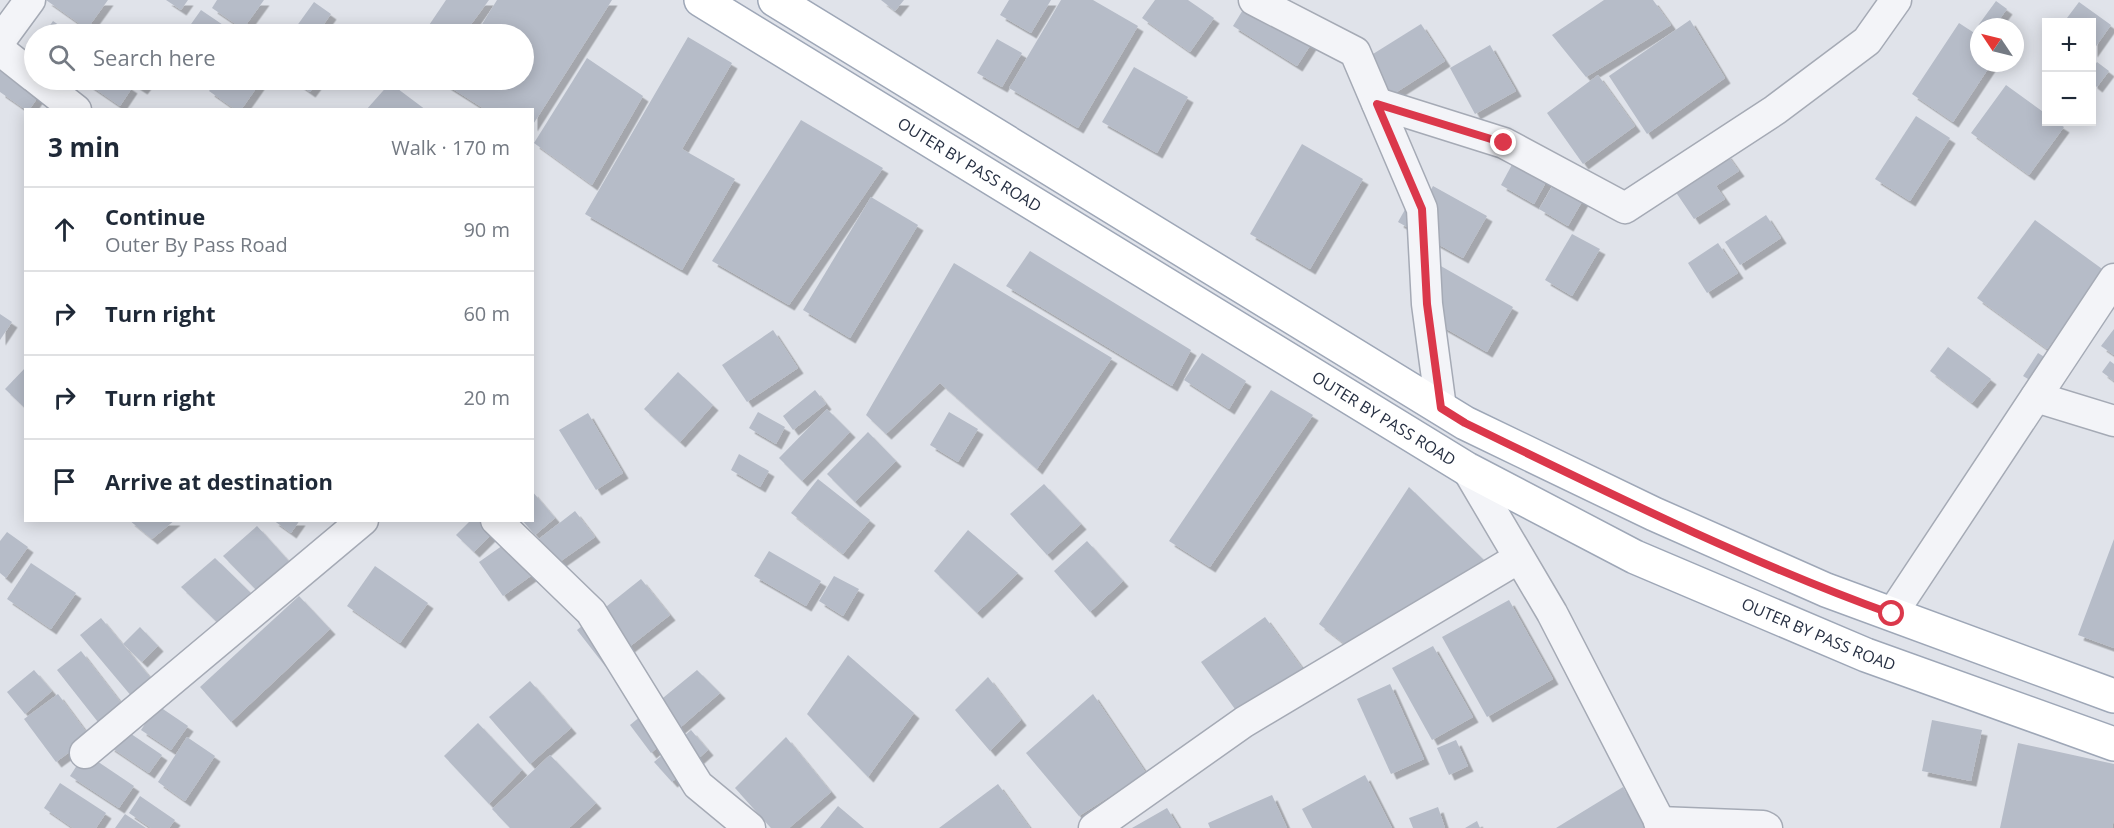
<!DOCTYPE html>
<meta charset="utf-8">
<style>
:root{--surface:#fff;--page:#f2f2f3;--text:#1f2937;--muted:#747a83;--line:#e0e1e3}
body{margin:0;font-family:"Open Sans",sans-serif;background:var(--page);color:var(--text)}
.controls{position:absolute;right:18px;top:18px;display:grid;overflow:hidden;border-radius:0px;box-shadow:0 3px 15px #0003}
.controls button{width:54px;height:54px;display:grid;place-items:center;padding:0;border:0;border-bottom:2px solid var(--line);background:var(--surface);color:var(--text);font:30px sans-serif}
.compass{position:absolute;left:1970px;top:18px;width:54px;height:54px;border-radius:50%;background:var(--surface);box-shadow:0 3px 15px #0003;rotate:305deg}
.stop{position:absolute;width:18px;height:18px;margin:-14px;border:4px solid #db384b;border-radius:50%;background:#fff}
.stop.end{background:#db384b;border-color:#fff;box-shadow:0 2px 6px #0008}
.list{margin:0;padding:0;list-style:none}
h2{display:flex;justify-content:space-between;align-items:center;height:78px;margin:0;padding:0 24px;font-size:26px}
h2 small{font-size:20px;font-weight:400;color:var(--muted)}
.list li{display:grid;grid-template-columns:39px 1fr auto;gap:18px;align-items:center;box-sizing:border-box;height:84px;padding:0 24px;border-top:2px solid var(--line)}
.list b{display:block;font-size:22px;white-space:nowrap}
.list p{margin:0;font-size:20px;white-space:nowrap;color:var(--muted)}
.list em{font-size:20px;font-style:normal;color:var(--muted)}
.icon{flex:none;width:33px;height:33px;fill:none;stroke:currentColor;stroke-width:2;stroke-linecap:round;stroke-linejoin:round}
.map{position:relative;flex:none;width:2114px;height:828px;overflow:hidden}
.search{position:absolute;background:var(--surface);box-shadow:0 3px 15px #0003;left:24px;top:24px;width:510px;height:66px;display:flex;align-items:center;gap:15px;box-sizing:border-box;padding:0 21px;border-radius:33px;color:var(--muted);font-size:22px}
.panel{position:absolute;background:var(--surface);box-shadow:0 3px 15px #0003;left:24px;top:108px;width:510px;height:414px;border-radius:0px}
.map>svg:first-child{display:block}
.building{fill:#b6bcc8;filter:url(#shadow)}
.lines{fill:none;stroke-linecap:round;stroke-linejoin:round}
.street-casing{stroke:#a5aab5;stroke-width:33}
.primary-casing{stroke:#9ea7b7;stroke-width:36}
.street{stroke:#f3f4f8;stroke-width:30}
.primary{stroke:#fff;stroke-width:33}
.route{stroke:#db384b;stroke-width:8}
.labels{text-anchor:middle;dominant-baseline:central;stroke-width:4.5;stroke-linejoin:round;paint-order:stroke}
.street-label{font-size:16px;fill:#273043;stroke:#eff2f7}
</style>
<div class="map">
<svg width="2114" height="828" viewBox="0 0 2114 828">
<defs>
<filter id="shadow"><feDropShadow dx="5.5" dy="5.5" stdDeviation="0" flood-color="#0004"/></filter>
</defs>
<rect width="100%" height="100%" fill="#e0e3ea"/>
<!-- building -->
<g class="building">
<path d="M46,0H108L87,29Z"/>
<path d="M166,0H188L181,10Z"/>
<path d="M217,0H264L243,29L212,8Z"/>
<path d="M446,0H489L464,34H423Z"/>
<path d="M497,0H612L532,126V110H486L445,84L447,80H524V34H476Z"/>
<path d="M881,0H904L895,11Z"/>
<path d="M1009,0H1051L1031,33L1000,15Z"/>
<path d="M1061,0H1093L1138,26L1078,128L1009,88Z"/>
<path d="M1155,0H1188L1214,18L1190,52L1142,18Z"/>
<path d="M1249,0L1317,35L1297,66L1233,26Z"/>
<path d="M1604,0H1653L1671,25L1586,77L1552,35Z"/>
<path d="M1996,1L2007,9L1999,20L2009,27H1977Z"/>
<path d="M314,2L331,14L317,34H291Z"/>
<path d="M2079,2L2111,25L2092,52V22H2064Z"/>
<path d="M201,10L232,31L230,34H184Z"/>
<path d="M1690,20L1725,78L1647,134L1609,76Z"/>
<path d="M53,21L72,34H44Z"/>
<path d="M1959,23L1979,36V63H1992L1953,122L1912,94Z"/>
<path d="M1421,24L1445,61L1389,97L1365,59Z"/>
<path d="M688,37L732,63L682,149L735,179L682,270L585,214Z"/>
<path d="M997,39L1022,53L1002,87L977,73Z"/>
<path d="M1490,45L1516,91L1475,114L1450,68Z"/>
<path d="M0,55L50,80L29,110H26L0,92Z"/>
<path d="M587,58L643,96L592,185L534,143Z"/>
<path d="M2097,62L2109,71L2097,87L2092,83V69Z"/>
<path d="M1134,67L1188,97L1157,153L1102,122Z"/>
<path d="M1598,75L1635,126L1583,164L1547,113Z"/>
<path d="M82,80H120L132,88L120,106Z"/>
<path d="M128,80H149L142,89Z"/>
<path d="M217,80H262L241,110H236L209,91Z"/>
<path d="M293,80H319L310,92Z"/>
<path d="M390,83L426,110H366Z"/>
<path d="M2006,85L2046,114V122H2056L2064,127L2029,175L1971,133Z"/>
<path d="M1916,116L1950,138L1910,201L1875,179Z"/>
<path d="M801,120L883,168L789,305L712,261Z"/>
<path d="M1302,144L1363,179L1310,269L1250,234Z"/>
<path d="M1522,146L1556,164L1534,204L1501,185Z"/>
<path d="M1726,153L1739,171L1716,186L1725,199L1694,219L1673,188Z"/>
<path d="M1565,164L1594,181L1568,226L1539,209Z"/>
<path d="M1433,186L1487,216L1463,258L1398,222L1407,206L1419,212Z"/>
<path d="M871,197L918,225L850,338L803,310Z"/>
<path d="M1766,215L1781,238L1740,265L1725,242Z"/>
<path d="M2035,220L2105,271L2047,349L1977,298Z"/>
<path d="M1572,234L1600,249L1572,296L1545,280Z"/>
<path d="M1718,243L1738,273L1707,293L1688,263Z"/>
<path d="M1030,251L1191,350L1172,386L1006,286Z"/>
<path d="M954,263L1112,358L1037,469L940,383L886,434L866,415Z"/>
<path d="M1439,265L1513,307L1487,352L1413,310Z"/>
<path d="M0,314L12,322L0,340Z"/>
<path d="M2114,329V355L2101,346Z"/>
<path d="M773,330L798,368L747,402L722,365Z"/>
<path d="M1948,347L1991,379L1972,403L1930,371Z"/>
<path d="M1202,353L1246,381L1229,409L1184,380Z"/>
<path d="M2038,353L2054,363L2040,386L2023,376Z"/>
<path d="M2110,361L2114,364V381L2102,372Z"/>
<path d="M26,367V409L5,389Z"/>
<path d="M678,372L713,405L680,442L644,409Z"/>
<path d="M815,390L826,404L793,430L783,416Z"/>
<path d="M1271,390L1313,415L1210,567L1169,541Z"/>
<path d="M827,409L850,432L802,481L779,458Z"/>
<path d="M758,412L785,427L776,444L749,428Z"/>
<path d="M949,412L978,429L958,462L930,445Z"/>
<path d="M588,413L623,473L596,490L559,430Z"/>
<path d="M868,432L896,461L855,502L827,474Z"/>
<path d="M739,454L769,471L760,487L731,470Z"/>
<path d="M818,479L870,520L843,554L791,513Z"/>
<path d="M1044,484L1081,524L1047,555L1010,514Z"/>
<path d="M1409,487L1488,564L1351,649L1319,624Z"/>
<path d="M532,491L555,518L535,535L522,520H532Z"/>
<path d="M575,511L595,537L551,568L531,545Z"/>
<path d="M129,520H175L152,539Z"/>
<path d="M273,520H300L291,533Z"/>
<path d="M471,520H506L474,552L456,535Z"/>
<path d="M257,526L296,569L263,597L223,556Z"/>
<path d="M968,530L1018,573L977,613L934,571Z"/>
<path d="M7,532L28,547L6,578L0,573V541Z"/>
<path d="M519,534L542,568L503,596L479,562Z"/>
<path d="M2114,539V648L2078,635Z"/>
<path d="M1087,541L1123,581L1090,612L1054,571Z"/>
<path d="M769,551L821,581L806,606L754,576Z"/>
<path d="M215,558L257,599L224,629L181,587Z"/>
<path d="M31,563L76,593L51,629L7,599Z"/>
<path d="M375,566L428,603L400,643L347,606Z"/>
<path d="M834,576L859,589L843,616L819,601Z"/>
<path d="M641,579L670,615L605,666L577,630Z"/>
<path d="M299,596L330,629L231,722L200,687Z"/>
<path d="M1509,600L1553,679L1487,717L1442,637Z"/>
<path d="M1265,617L1305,672L1240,716L1201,662Z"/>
<path d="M101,618L158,687L138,704L80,635Z"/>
<path d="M140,627L158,646L142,662L123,644Z"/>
<path d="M1433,646L1473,717L1432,740L1392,668Z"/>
<path d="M81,651L129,713L105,731L57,670Z"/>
<path d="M848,655L914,713L868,777L807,714Z"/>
<path d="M34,670L52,691L25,714L7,692Z"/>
<path d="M697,670L720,693L651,753L630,725Z"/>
<path d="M988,677L1021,720L990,751L955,710Z"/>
<path d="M530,681L571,728L530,764L489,717Z"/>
<path d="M1390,684L1424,759L1391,774L1357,699Z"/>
<path d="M58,694L90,737L56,762L24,719Z"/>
<path d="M1093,694L1146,773L1079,816L1026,753Z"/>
<path d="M157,705L188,726L171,750L141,730Z"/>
<path d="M1932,720L1982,730L1971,781L1922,771Z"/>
<path d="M478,723L522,770L489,804L444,756Z"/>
<path d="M121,727L162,755L149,773L109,746Z"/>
<path d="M691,730L708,750L672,782L654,762Z"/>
<path d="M187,737L215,756L185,801L158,782Z"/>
<path d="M786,737L831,792L789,828H771L735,788Z"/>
<path d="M1456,740L1468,766L1449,775L1437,748Z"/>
<path d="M2018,743L2114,764V819L2112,828H2000Z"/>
<path d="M85,753L134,786L119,808L70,776Z"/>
<path d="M550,755L596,803L569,828H510L492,809Z"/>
<path d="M1365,775L1392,828H1312L1302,809Z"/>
<path d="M60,783L106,813L96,828H73L44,808Z"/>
<path d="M998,784L1030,828H939Z"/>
<path d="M1623,787L1646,828H1556Z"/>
<path d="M1272,795L1287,828H1210L1208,823Z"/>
<path d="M140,796L175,820L169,828H151L129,813Z"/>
<path d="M838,806L864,828H820Z"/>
<path d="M1438,807L1445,828H1413L1409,818Z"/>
<path d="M1167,808L1179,828H1132Z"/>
<path d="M125,814L146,828H115Z"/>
<path d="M1477,821L1480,828H1465Z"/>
</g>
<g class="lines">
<defs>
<g id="street">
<path d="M1254,0L1355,52L1422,209L1427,304L1441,408"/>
<path d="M0,41L30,0"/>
<path d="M0,50L34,77"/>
<path d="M38,80L76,110"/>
<path d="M1377,103L1504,143L1625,208L1775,110L1867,41L1896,0"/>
<path d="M2036,397L2114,421"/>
<path d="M1467,469L1552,613L1663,828"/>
<path d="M496,520L591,612L698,785L750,828"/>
<path d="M1892,614L2114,279"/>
<path d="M85,753L363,520"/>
<path d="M1659,822L1763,826L1767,828"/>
<path d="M1094,828L1244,722L1519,558"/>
</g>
<g id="primary">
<path id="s1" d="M701,0L1467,469L1635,557L1866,655L2114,744"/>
<path d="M775,0L1465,423L1654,514L1826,590L2114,696"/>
</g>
</defs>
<!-- street casing -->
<use href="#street" class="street-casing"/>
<!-- primary casing -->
<use href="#primary" class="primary-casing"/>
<!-- street -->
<use href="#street" class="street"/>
<!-- primary -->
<use href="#primary" class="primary"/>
</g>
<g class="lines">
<!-- route -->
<path class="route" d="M1504,143L1377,104L1422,209L1427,304L1441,408L1465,423C1605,491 1745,561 1892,614"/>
</g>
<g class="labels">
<!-- street labels -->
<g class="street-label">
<text stroke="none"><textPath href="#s1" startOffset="315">OUTER BY PASS ROAD</textPath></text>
<text stroke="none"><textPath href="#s1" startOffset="801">OUTER BY PASS ROAD</textPath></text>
<text stroke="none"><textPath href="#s1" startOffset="1287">OUTER BY PASS ROAD</textPath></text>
</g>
</g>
</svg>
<div class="controls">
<button>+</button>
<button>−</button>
</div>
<svg class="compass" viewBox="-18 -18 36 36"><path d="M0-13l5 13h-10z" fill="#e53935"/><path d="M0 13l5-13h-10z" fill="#747a83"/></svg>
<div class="stop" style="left:1892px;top:614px"></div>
<div class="stop end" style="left:1504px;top:143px"></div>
<div class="search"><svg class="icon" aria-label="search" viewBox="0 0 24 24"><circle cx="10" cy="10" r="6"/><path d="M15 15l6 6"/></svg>Search here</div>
<section class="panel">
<h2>3 min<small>Walk · 170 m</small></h2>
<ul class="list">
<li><svg class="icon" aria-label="ahead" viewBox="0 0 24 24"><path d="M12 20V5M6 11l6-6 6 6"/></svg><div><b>Continue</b><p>Outer By Pass Road</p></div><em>90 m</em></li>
<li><svg class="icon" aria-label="right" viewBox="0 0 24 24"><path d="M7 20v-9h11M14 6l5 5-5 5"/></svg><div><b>Turn right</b></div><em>60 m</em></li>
<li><svg class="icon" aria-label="right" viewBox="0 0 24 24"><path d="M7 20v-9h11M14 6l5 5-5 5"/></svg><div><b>Turn right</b></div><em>20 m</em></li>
<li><svg class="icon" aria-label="arrive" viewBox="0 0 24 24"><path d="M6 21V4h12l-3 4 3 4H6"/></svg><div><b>Arrive at destination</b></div></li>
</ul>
</section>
</div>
